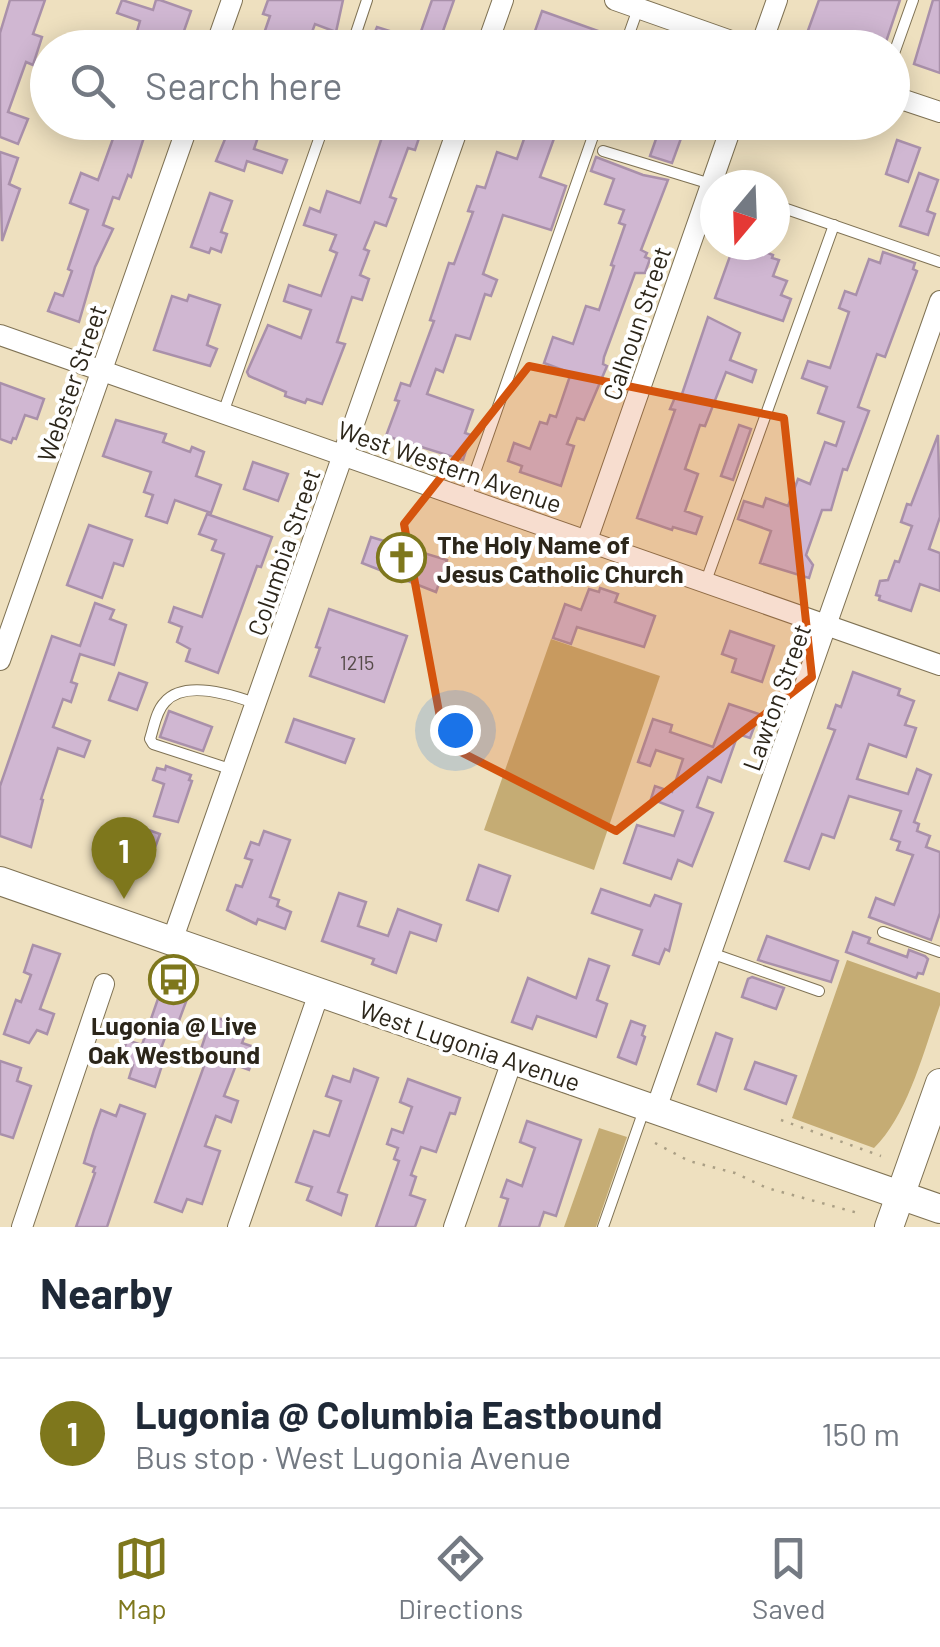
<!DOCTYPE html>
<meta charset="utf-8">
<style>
:root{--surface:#fff;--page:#f6f6f7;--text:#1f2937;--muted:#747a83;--line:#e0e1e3;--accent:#7e771c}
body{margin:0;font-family:Barlow,sans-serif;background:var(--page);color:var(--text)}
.compass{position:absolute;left:700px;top:170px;width:90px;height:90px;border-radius:50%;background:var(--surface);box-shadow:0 5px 25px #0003;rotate:199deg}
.you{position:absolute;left:455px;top:730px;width:35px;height:35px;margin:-25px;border:8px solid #fff;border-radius:50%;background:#1a73e8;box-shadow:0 0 0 15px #1a73e833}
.badge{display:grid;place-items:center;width:65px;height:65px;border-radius:50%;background:var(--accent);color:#fff;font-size:32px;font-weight:700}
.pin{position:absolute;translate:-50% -82px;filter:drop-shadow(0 2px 5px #0008)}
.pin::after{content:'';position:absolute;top:52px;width:35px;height:30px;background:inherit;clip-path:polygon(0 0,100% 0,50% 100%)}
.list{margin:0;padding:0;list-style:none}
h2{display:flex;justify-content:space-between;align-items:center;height:130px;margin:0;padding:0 40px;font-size:42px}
h2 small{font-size:32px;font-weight:400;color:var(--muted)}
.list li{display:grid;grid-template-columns:65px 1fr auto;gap:30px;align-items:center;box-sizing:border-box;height:150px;padding:0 40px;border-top:2px solid var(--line)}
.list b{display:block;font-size:38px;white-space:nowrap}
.list p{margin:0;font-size:32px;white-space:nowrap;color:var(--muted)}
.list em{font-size:32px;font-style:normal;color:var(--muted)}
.icon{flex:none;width:55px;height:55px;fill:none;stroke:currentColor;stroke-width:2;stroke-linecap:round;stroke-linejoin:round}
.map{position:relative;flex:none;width:940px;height:1227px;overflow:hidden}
.search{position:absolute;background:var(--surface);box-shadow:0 5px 25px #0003;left:30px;right:30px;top:30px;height:110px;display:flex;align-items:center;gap:25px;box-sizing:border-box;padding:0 35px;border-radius:55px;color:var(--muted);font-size:38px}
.sheet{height:280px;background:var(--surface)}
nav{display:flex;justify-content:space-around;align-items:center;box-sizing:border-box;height:140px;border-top:2px solid var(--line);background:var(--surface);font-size:28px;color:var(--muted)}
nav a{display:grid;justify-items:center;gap:5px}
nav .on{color:var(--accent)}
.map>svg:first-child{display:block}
.green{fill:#c5ac74}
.building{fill:#d0b7d2;stroke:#a990aa;stroke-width:2.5}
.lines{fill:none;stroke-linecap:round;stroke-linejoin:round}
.lane-casing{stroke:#7f7254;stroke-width:12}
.street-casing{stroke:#7f7254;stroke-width:22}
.secondary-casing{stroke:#7f7254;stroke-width:30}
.path{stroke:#aa9f85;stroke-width:2.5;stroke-dasharray:2.5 8;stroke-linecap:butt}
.lane{stroke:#fff;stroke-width:10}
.street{stroke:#fff;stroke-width:20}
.secondary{stroke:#fff;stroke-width:28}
.marked{fill:#d5540d;fill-opacity:0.2;stroke:#d5540d;stroke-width:8;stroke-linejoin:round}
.labels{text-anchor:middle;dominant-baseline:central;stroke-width:8;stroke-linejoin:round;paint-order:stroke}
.number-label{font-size:20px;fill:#554a48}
.street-label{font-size:25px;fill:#2c261a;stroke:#fff}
.poi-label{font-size:25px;font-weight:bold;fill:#2c261a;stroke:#fff;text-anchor:start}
</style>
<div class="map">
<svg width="940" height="1227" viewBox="0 0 940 1227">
<rect width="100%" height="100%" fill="#eee0bf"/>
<!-- green -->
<g class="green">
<path d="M551,639L660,676L594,870L484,830Z"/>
<path d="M847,960L940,993V1005C924,1050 908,1115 874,1148L792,1118Z"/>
<path d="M599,1128L627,1137L596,1227H564Z"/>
</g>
<!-- building -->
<g class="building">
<path d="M10,0H45L33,34L42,37L33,65L26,62L8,112L28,119L18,144L0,137V33Z"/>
<path d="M122,0L153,10L156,0H160L191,11L178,48H132L140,21L117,13Z"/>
<path d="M268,0H343L336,32L315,24L306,48H259L270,16L263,14Z"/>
<path d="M432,0H454L437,48H378L370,44L377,27L418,40Z"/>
<path d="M819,0H900L885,45L866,38L863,48H838L806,36Z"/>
<path d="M933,0H940V73L914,64Z"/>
<path d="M542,11L615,37L611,48H593L576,41L575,45L560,40L557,48H529Z"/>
<path d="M119,122H149L131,177L128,175L119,199L113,197L103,225L113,229L95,267L79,322L48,311L55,293L63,296L72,271L68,269L88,210L70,203L81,173L98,180Z"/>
<path d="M232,122H263L254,149L287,160L282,173L247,161L244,171L216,161Z"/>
<path d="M387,122L421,132L415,150L408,148L390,197L396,199L386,226L375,222L364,249L369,251L360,275L369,279L362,300L352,297L337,342L345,344L322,404L307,399L305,403L285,396L286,392L249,376L247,372L268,325L301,338L311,310L284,301L289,285L321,296L337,253L330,250L336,235L304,225L310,208L320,212L327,191L360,203Z"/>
<path d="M530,122H560L540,177L566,186L551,230L503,215L483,274L497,280L491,296L485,294L470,339L456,335L443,372L436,369L427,394L473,410L465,433L471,435L463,460L386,436L399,401L395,400L401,383L410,386L434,321L430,320L449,263L454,264L473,212L468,211L477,186L485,188L497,152L517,159Z"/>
<path d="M662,122H687L672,163L650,156Z"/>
<path d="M897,140L920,148L908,182L886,174Z"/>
<path d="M0,152L18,158L9,184L20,189L2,241Z"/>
<path d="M596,157L643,175L668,180L641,250L647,253L645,257L650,259L645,273H635L604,357L603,364L607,366L584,420L577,418L567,444L574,446L561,486L520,472L522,466L508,461L514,443L530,449L540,422L547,424L550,415L556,417L571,373L544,363L553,337L573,344L586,306L599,310L614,266L611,265L625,225L619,223L624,210L605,204L614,179L591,171Z"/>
<path d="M919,173L938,180L927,211L935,214L928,235L900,226Z"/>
<path d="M210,193L232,201L221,232L227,234L221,252L211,248L209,253L191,247Z"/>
<path d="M734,245H746L773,255L772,258L779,260L773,276L787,281L781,295L791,299L783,321L715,298Z"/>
<path d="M883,252L915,263L913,269L917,271L885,357L877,354L858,407L869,411L847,470L843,469L831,510H822L806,555L813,565L809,578L760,563L771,531L738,519L744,501L763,507L766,498L788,506L798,479L810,484L825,442L836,446L844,422L818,413L827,387L802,378L808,361L830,368L849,312L839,308L845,291L856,295L869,259L880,263Z"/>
<path d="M189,295L220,305L207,345L217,349L210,366L154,350L172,296L187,301Z"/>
<path d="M708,317L740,333L730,360L756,370L752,382L726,372L705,426L700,425L685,469L698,474L685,511L702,517L696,534L673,527L672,530L637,518L675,410L670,409L676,395L681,397Z"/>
<path d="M0,383L44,399L37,419L25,415L16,439L13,438L11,443L0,439Z"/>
<path d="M116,420L166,434L163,442L190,452L192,447L204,452L196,476L221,485L211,513L175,500L167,523L146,516L153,495L144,492L151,472L103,456Z"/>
<path d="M739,425L751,429L733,480L721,476Z"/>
<path d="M938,435L940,517L929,549L940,553V591L920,584L911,611L879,600L880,596L876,595L880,581L888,580L895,561L899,562L912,526L901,522L907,504L911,505Z"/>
<path d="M253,462L288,474L278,501L244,489Z"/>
<path d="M207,514L272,537L261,567L257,566L218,673L186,661L190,649L177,642L182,627L169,622L174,607L202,617L224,554L212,550L216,540L199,534Z"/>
<path d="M89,525L132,540L123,566L114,563L102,598L67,585Z"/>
<path d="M371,537L447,560L436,592L362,563Z"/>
<path d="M600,588L618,594L615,602L655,616L644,647L577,627L571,644L553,638L565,604L581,610L589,589L599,592Z"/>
<path d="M95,603L114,610L110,619L126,625L114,665L80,654L71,682L77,684L71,702L63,699L53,727L90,741L84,757L58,748L41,799L43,800L31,847L0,836V786L52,636L80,646Z"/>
<path d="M329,609L407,636L384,702L310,676L320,648L316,647Z"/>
<path d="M730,631L774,646L762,682L732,672L736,659L722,654Z"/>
<path d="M853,672L900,689L898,695L914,701L905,725L916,728L906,757L869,744L857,779L908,794L917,769L931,775L914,822L919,824L917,831L930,836L926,847L940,852V913L931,940L869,917L876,898L894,905L913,855L897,850L900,842L891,839L901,811L849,796L834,838L822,834L809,869L785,861L835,730L828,728L836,705L841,707Z"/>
<path d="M119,673L147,683L137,710L109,700Z"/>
<path d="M729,704L759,714L750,738L738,734L721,782L708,777L697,807L713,813L692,866L678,860L671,879L624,863L637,825L674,836L683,811L651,799L655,786L672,792L683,759L656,750L650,766L638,762L653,719L672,725L670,732L713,747Z"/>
<path d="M169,711L212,727L203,751L160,737Z"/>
<path d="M294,719L354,739L345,763L286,742Z"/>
<path d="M166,766L191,775L189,780L192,781L178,822L154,816L164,784L153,780L157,768L165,770Z"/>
<path d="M129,823L160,834L153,853L123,842Z"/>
<path d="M264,831L290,840L270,897L279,900L277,906L291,912L285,929L258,919L256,924L227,910L236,885L242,887L252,860L245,858L251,842L259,845Z"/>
<path d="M479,865L510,876L498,911L467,900Z"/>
<path d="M601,889L650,906L655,895L681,904L669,951L665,949L659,964L633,955L642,930L592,913Z"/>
<path d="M339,893L366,902L358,926L388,936L398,909L441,925L436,941L410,932L396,973L372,964L374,959L322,941Z"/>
<path d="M853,932L870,938L868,943L907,957L909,950L925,956L928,959L923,974L918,973L916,978L846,952Z"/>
<path d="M767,936L838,961L831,982L758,960Z"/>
<path d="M33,945L60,954L40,1009L54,1014L47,1034L37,1030L29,1043L4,1034L16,1000L21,1002L31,975L24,972Z"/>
<path d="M589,959L609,966L597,1000L607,1004L596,1037L537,1016L532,1029L512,1022L528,978L576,998Z"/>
<path d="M752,977L784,988L776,1009L742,997L748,979Z"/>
<path d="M161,990L187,999L177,1026L170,1024L160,1051L166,1053L155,1087L129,1078L133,1065L120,1061L127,1040L142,1045Z"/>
<path d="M212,1016L248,1028L242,1043L257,1048L249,1070L236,1065L224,1096L238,1101L231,1122L216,1116L205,1146L220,1151L202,1204L187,1199L182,1212L155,1202L208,1055L200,1052Z"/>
<path d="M631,1021L645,1026L642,1035L645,1037L636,1064L618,1057Z"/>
<path d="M716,1033L732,1039L716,1091L698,1084Z"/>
<path d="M0,1061L21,1068L17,1081L31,1086L13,1138L0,1134Z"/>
<path d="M755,1062L796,1076L786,1104L745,1089Z"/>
<path d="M354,1069L378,1078L338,1192L347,1195L341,1215L307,1200L312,1187L296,1182L314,1131L329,1136L341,1101L326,1096L333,1076L350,1082Z"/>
<path d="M408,1079L460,1098L455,1114L450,1113L436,1152L421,1147L411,1175L416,1177L410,1195L425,1200L415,1227H376L399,1161L394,1159L398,1148L387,1144L392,1129L403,1133L412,1107L400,1102Z"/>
<path d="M120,1105L145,1114L107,1227H76L95,1173L93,1172L95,1167L84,1163L94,1130L101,1110L116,1116Z"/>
<path d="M527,1121L581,1140L556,1216L544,1212L539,1227H499L508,1199L501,1197L507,1180L522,1186L535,1148L520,1142Z"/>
</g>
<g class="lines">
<defs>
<g id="lane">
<path d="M351,48L367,0"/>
<path d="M624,48L639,6"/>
<path d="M892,59L913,0"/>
<path d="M603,151L714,185"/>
<path d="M775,205L940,262"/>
<path d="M223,413L325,122"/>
<path d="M466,498L598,122"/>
<path d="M706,581L834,225"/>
<path d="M233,770L153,744L150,739C154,727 156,711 165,702C185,679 233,695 257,704"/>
<path d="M883,932L940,952"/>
<path d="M711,953L819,991"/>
<path d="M603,1227L644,1110"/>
</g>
<g id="street">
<path d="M615,0L751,48"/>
<path d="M215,48L232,0"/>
<path d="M486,48L503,0"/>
<path d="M760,48L777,0"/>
<path d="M892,96L940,112"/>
<path d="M0,335L940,665"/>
<path d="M587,540L733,122"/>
<path d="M0,660L189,122"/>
<path d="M172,941L460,122"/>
<path d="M656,1109L940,301"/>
<path d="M22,1227L104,984"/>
<path d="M238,1227L319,993"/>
<path d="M454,1227L513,1058"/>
</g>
<g id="secondary">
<path d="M0,881L940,1209"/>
<path d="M889,1227L940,1083"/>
</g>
</defs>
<!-- lane casing -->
<use href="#lane" class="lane-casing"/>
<!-- street casing -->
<use href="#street" class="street-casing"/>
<!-- secondary casing -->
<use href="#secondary" class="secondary-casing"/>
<!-- path -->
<g class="path">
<path d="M781,1120L881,1156"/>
<path d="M655,1143L689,1161L735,1173L767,1188L858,1213"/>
</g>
<!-- lane -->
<use href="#lane" class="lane"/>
<!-- street -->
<use href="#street" class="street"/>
<!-- secondary -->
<use href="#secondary" class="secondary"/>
</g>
<!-- marked area -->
<path class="marked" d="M529,366L784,418L812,677L616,831L445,744L404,524Z"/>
<!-- icons -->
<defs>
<symbol id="church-ring" viewBox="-11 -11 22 22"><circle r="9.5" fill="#fff" stroke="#7e771c" stroke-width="1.5"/><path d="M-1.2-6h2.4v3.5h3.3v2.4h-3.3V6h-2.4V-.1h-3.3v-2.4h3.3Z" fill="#7e771c"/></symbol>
<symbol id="bus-ring" viewBox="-11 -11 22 22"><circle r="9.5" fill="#fff" stroke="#7e771c" stroke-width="1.5"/><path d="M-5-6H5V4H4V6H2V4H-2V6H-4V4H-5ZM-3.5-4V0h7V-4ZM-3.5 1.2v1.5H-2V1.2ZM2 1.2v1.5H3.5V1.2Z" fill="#7e771c"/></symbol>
</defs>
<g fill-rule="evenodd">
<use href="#church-ring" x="374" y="530" width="55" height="55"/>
<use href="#bus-ring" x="146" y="952" width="55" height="55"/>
</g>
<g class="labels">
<!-- number labels -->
<g class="number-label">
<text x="357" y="662">1215</text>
</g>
<!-- street labels -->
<g class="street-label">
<text transform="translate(636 323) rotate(-71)">Calhoun Street</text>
<text transform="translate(71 383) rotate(-71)">Webster Street</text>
<text transform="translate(450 466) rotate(19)">West Western Avenue</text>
<text transform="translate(283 552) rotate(-71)">Columbia Street</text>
<text transform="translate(776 697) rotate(-70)">Lawton Street</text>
<text transform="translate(470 1045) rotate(19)">West Lugonia Avenue</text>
</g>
<!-- poi labels -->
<g class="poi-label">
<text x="437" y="544">The Holy Name of<tspan x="437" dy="29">Jesus Catholic Church</tspan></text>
<text x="174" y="1025" text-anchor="middle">Lugonia @ Live<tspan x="174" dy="29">Oak Westbound</tspan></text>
</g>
</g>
</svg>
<svg class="compass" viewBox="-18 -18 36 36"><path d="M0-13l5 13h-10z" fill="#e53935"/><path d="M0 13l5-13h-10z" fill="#747a83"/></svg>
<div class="you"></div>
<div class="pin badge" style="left:124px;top:899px">1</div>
<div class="search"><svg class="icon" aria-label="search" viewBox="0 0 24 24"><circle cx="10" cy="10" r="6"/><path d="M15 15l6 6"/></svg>Search here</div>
</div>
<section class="sheet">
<h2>Nearby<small></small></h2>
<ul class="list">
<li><span class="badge">1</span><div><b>Lugonia @ Columbia Eastbound</b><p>Bus stop · West Lugonia Avenue</p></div><em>150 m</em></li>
</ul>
</section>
<nav>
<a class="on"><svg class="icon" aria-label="map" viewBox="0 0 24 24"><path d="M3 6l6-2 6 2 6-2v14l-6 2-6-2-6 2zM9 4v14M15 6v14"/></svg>Map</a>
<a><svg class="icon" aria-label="directions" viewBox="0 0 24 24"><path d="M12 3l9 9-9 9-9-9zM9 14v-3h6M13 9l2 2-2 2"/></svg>Directions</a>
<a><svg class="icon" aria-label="saved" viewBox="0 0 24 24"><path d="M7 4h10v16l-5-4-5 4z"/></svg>Saved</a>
</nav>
